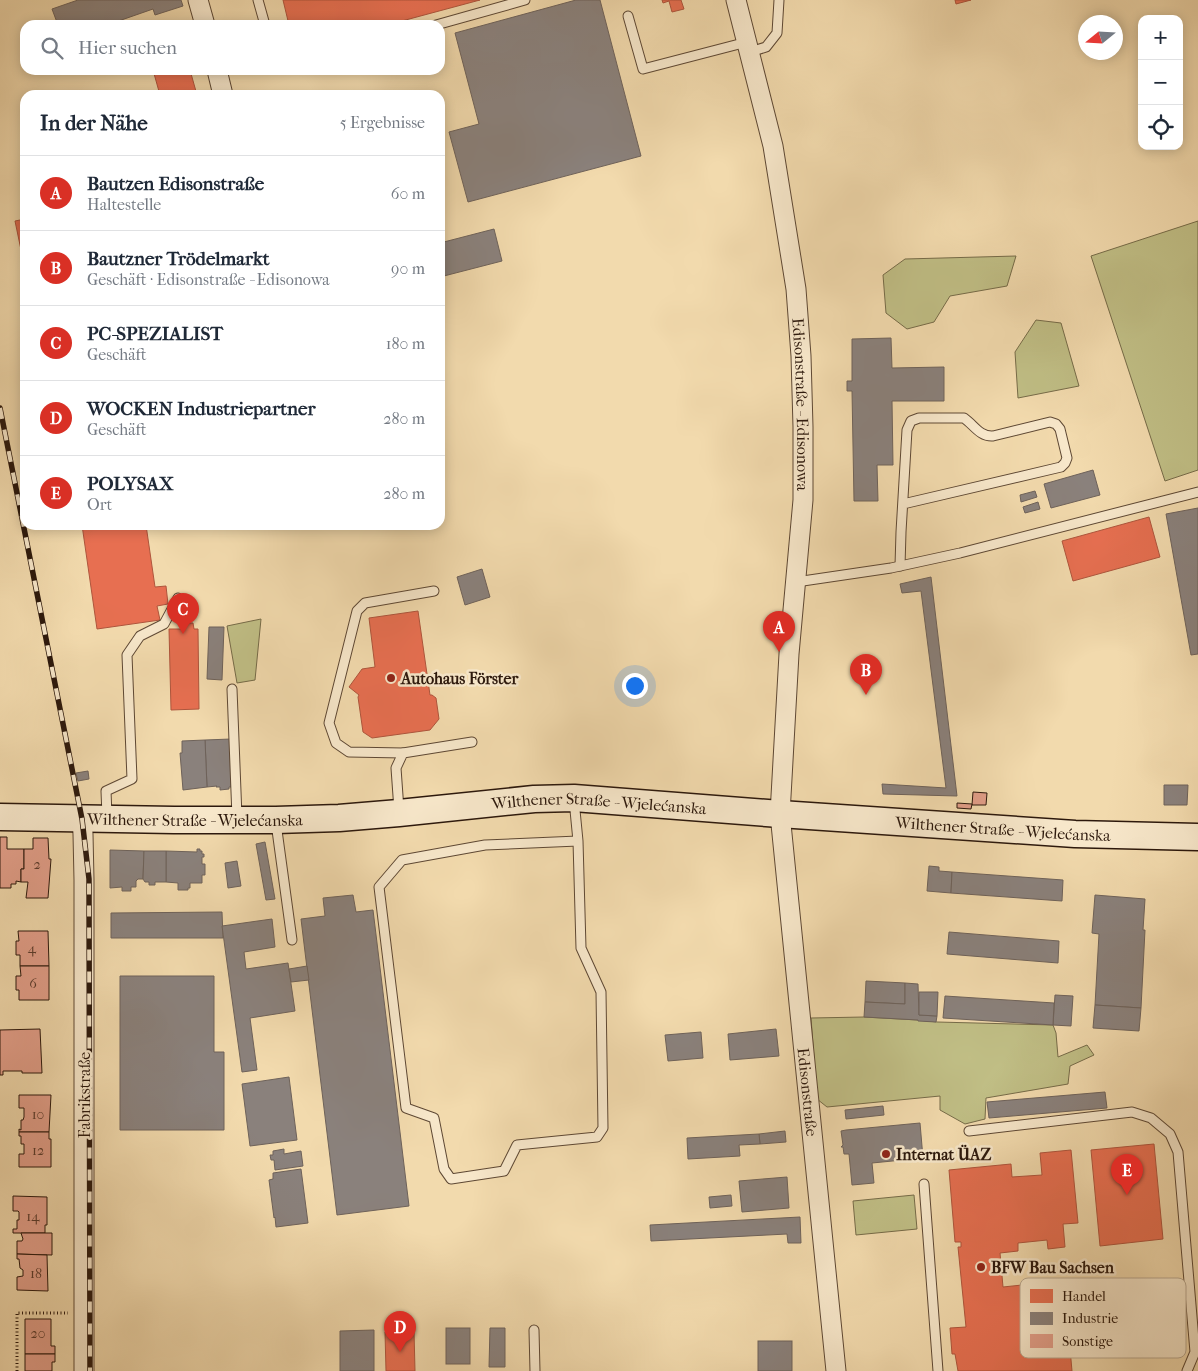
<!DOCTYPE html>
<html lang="de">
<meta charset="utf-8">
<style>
:root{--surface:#fff;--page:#f2f2f3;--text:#1f2937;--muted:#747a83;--line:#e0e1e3;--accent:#d93025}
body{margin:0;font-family:"IM FELL French Canon",serif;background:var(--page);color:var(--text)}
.controls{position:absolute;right:15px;top:15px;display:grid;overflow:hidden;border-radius:10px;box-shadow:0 2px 12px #0003}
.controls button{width:45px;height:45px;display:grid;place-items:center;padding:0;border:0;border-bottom:1px solid var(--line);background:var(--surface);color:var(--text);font:25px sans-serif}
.compass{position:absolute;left:1078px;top:15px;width:45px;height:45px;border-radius:50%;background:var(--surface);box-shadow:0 2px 12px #0003;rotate:252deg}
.you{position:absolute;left:634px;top:685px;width:18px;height:18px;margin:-12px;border:4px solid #fff;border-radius:50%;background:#1a73e8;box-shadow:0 0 0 8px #1a73e833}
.badge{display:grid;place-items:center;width:32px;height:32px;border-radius:50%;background:var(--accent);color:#fff;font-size:16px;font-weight:700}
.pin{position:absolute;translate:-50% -41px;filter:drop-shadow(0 1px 2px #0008)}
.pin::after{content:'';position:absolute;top:26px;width:18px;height:15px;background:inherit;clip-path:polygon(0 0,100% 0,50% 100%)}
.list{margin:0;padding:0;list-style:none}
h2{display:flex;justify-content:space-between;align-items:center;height:65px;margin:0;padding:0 20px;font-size:21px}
h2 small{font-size:16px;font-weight:400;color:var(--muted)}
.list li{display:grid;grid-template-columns:32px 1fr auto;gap:15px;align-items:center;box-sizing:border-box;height:75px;padding:0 20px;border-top:1px solid var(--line)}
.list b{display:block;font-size:19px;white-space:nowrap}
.list p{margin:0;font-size:16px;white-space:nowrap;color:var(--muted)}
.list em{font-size:16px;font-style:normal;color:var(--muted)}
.icon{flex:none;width:28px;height:28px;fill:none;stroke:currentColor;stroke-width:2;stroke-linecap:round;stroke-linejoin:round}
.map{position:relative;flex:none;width:1198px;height:1371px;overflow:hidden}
.search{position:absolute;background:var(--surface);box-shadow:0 2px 12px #0003;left:20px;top:20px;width:425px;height:55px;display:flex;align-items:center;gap:12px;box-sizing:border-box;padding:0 18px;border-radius:15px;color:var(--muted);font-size:19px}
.panel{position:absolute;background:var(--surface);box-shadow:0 2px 12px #0003;left:20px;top:90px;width:425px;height:440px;border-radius:15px}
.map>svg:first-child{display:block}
.green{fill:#c0be85;stroke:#766b48}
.shops{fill:#e76f51;stroke:#af553c}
.industry{fill:#8a817c;stroke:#6e625a}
.building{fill:#e39f8a;stroke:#2c180c}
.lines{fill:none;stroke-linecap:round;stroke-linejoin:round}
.service-casing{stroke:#5e4834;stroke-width:11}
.minor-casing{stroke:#5e4834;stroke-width:21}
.secondary-casing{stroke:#2c180c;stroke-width:29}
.path{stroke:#2c180c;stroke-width:3;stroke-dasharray:1 2.5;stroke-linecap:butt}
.service{stroke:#f7e7ca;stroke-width:9}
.minor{stroke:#f7e7ca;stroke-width:19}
.secondary{stroke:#f7e7ca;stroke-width:26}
.rail-casing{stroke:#2c180c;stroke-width:5.5}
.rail{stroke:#f7e7ca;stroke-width:4;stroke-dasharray:11;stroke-linecap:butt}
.poi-dot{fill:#8f2418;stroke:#f7e7ca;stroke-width:2}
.labels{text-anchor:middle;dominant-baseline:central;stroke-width:5;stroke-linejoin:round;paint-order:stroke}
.number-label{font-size:14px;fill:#5a3a2c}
.street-label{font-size:16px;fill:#2c180c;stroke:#f7e7ca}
.poi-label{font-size:16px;font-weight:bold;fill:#2c180c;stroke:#f7e7ca;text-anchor:start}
.key{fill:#f7e7ca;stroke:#baa991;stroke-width:1}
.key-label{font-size:14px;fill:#2c180c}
</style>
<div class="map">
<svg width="1198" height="1371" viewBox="0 0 1198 1371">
<rect width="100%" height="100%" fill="#f2daad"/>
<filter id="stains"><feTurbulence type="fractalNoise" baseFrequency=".004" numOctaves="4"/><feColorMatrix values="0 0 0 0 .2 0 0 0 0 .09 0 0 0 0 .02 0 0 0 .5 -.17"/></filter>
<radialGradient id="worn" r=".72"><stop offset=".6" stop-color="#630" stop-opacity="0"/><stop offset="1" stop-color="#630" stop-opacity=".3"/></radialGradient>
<!-- green -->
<g class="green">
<path d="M1198,221V470L1165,481L1091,256Z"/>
<path d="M1016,256L1007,286L950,296L934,322L907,329L886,313L883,275L905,259Z"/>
<path d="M1036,320L1061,323L1079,386L1018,398L1015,352Z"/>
<path d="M261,619L255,680L237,683L227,626Z"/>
<path d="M864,1017L918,1020L937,1022L1053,1025L1056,1033L1058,1057L1087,1045L1094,1055L1070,1066L1068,1084L986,1098L985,1119L965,1124L940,1110V1096L827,1107L817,1099L811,1018Z"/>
<path d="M914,1195L917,1229L856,1235L853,1201Z"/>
</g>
<!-- shops -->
<g class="shops">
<path d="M283,0H480L387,25H289Z"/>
<path d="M662,0H681L684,9L672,12L669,1L663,3Z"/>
<path d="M955,0H971L956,4Z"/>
<path d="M153,70H190L197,95H160Z"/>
<path d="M25,219V269L15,221Z"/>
<path d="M1149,517L1160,557L1073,581L1062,541Z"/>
<path d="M82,525H146L155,587L166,586L168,604L157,606L160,620L97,629Z"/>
<path d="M418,611L430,695H432L436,698L439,719L430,730L372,738L363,732L358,697L359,695L349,687L362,669L375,667L369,618Z"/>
<path d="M182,623H193L194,629H198L199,709L171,710L169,629H182Z"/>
<path d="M1154,1144L1163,1239L1100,1246L1091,1150Z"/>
<path d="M1071,1150L1078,1223L1063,1224L1065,1247L1048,1249L1047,1240L1018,1243V1251L1000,1253L1003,1287L1022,1285V1294L1048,1291V1283L1064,1281L1072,1371H958L955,1354H952L950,1328L966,1327L958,1247H961V1242H955L949,1170L1011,1164L1012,1177L1042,1175L1040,1153Z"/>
<path d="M414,1331L415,1371H386L385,1332Z"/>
</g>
<!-- industry -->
<g class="industry">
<path d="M78,0H181L183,6L155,15L153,9L107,25H58L52,9Z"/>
<path d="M576,0H600L641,156L468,202L449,132L479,124L455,33Z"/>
<path d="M494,229L502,261L440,277V243Z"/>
<path d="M891,338L892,368L944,367V401H892L893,465H877L878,501H854L852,391H847V381H852V339Z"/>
<path d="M1093,470L1100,495L1051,508L1044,484Z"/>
<path d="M1035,491L1037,497L1021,502L1020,495Z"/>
<path d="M1038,502L1040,509L1025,513L1023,507Z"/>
<path d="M1198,508V654L1191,655L1166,514Z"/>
<path d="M482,569L490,597L465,605L457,577Z"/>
<path d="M931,577L957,796L883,794L882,784L946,788L921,591L902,593L900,584Z"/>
<path d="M209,627H224L222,680L207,679Z"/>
<path d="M231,739L232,787H229V789L220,790V787H216L217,786L207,787L205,740Z"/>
<path d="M205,740L207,787L183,790L180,753H182V741Z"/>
<path d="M88,771L89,779L78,781L76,773Z"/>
<path d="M1164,785H1188L1187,805H1164Z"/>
<path d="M265,842L275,899L266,900L256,844Z"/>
<path d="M197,849H200V851H202V854H204V857H202V864H205V875H202V883H190V888H188V890H178V883L166,882V851L197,852Z"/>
<path d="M110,850L144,851L143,879H138L136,881V887H131V891H122V887L110,888Z"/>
<path d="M144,851H166V882H155V885H149V882H145L143,879Z"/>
<path d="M237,861L241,886L228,888L225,863Z"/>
<path d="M929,866L939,867V871L952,872L951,893L927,891Z"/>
<path d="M952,872L1063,880L1062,901L951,893Z"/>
<path d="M353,895L356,912L373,910L409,1206L337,1215L301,919L325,916L323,898Z"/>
<path d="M1095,895L1145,899L1143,930H1145L1141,1008L1095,1005L1099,934L1092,933Z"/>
<path d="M222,912L223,938H111V913Z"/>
<path d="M272,919L275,947L244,952L246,969L288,963L295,1011L250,1018L257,1070L242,1072L222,926Z"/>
<path d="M949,932L1059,941L1058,963L947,954Z"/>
<path d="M307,966L309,980L291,982L289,969Z"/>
<path d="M120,976H214V1052H224V1130H120Z"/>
<path d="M866,981L905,983V1004L865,1002Z"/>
<path d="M905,983L918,984L919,1015L937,1016L936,1022L918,1021V1020L864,1017L865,1002L905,1004Z"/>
<path d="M919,992H938L937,1016L919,1015Z"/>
<path d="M1055,995L1073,996L1071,1026L1053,1025Z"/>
<path d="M945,996L1054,1003L1053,1025L943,1018Z"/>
<path d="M1095,1005L1141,1008L1139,1031L1093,1028Z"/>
<path d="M776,1029L779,1056L730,1060L728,1034Z"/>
<path d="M701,1032L703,1058L668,1061L665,1035Z"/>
<path d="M289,1077L297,1140L250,1146L242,1084Z"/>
<path d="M1105,1092L1107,1108L989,1118L987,1102Z"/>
<path d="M883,1106L884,1115L846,1119L845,1110Z"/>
<path d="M920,1123L923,1158L872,1163L874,1183L852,1185L849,1154H844L843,1147H841L843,1145L841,1131L846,1130Z"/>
<path d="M785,1131L786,1142L760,1144L759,1134Z"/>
<path d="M759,1134L760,1144L739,1145L740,1156L688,1159L687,1138Z"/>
<path d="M284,1149V1154L301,1151L303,1166L275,1170L274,1160H271L270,1155H273V1151Z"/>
<path d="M301,1169L308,1223L276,1227L275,1217L274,1218L269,1180L273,1179V1173Z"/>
<path d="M787,1177L789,1208L742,1212L739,1181Z"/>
<path d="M731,1195L732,1206L710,1208L709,1197Z"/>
<path d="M800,1217L801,1243H788L787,1234L651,1241L650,1225Z"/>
<rect x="446" y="1328" width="24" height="36"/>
<path d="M490,1328H505V1367H489Z"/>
<path d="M374,1330V1371H340V1331Z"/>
<rect x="758" y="1341" width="34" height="30"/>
</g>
<!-- building -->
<g class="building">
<path d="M973,792L987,793L986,805H972Z"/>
<path d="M957,803L972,804L971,809L957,808Z"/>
<path d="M0,837H7V849H24V869H21V882L16,881V884H11V888H0Z"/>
<path d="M33,838H48L49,859H51L48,898H26L28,882H21V869H24V849H33Z"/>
<path d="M18,931H48L49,966H20V955H16V941H19Z"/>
<path d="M20,966H49V1000H19V990H16V976H21Z"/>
<path d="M40,1029L42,1073H22V1071H3V1075H0V1030Z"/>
<path d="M19,1095H51L49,1132H19V1129L21,1130V1120H23L24,1117V1108H19Z"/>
<path d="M19,1132H49V1139H51V1167H19V1154H24V1144H21V1136H19Z"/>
<path d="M13,1196L47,1197V1225H45V1233H13V1229H17V1220H19V1212L18,1211H13Z"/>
<path d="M21,1233H52V1255L17,1254V1241H22L23,1239Z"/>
<path d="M17,1254L47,1255L48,1291L17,1290V1277L23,1276V1270L20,1268L19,1259H17Z"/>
<path d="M25,1319H51V1346H55V1354H25Z"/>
<path d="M25,1354H55V1362H52V1371H25Z"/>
</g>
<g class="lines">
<defs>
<g id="service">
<path d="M258,0L265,25"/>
<path d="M628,16L643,69L747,42"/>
<path d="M436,25L525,0"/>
<path d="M750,52L766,47L777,33L779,0"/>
<path d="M900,566L901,532L907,430L911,421L919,418H964C974,425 980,437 993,436L1050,422L1056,424L1060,429L1067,458L1065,463L1061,467L903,504"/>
<path d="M796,582L891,568L960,553L1198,492"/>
<path d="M232,689L237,817"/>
<path d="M403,753L349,752L336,743L329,723L357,611L365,603L434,591"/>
<path d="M574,800L578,841L581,948L601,992L603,1128L597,1137L517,1145L504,1171L451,1179L444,1169L434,1118L406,1108L379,887L402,860L485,845L578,841"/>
<path d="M399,810L396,768L403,753L472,742"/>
<path d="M107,816L106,791L132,779L127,655L140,636L164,624L178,598"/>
<path d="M276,823L292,940"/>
<path d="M969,1131L1132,1112L1151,1118L1170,1134L1178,1152L1195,1352L1187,1371"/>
<path d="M924,1184L938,1371"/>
<path d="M534,1330L535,1371"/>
</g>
<g id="minor">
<path d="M198,0L205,25"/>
<path id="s1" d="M736,0L773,146L796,289L801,356L803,427V500L789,654L780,814L836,1371"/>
<path d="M217,70L223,95"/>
<path d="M82,819L83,834L84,880V1371"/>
</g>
<g id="secondary">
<path id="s2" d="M0,817L174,820H276L339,818L399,813L534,799L574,798L780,814L1075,834L1198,837"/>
</g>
</defs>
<!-- service casing -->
<use href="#service" class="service-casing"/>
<!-- minor casing -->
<use href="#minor" class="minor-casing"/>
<!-- secondary casing -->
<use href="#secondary" class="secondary-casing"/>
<!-- path -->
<path class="path" d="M17,1371V1313H68"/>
<!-- service -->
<use href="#service" class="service"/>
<!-- minor -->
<use href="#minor" class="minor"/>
<!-- secondary -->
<use href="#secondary" class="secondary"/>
<defs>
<path id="rail" d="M0,408L82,819L89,879L90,1371"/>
</defs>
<!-- rail casing -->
<use href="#rail" class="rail-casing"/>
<!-- rail -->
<use href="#rail" class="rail"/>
</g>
<!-- markers -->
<g class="poi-dot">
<circle cx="391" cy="678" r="5"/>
<circle cx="886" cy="1154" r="5"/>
<circle cx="981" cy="1267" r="5"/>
</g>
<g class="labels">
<!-- number labels -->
<g class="number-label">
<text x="37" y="864">2</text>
<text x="32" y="948">4</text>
<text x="33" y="983">6</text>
<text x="38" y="1114">10</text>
<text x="38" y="1150">12</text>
<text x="33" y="1216">14</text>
<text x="36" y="1273">18</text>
<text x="38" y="1333">20</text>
</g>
<!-- street labels -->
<g class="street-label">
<text stroke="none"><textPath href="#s1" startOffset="411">Edisonstraße - Edisonowa</textPath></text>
<text stroke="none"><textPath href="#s2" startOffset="600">Wilthener Straße - Wjelećanska</textPath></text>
<text stroke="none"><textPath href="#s2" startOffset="195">Wilthener Straße - Wjelećanska</textPath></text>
<text stroke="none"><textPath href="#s2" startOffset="1005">Wilthener Straße - Wjelećanska</textPath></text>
<text stroke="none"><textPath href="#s1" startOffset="1101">Edisonstraße</textPath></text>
<text transform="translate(84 1095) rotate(-90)">Fabrikstraße</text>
</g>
<!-- poi labels -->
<g class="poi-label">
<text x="401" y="678">Autohaus Förster</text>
<text x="896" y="1154">Internat ÜAZ</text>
<text x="991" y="1267">BFW Bau Sachsen</text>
</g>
</g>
<!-- legend -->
<rect x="1020" y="1278" width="166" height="80" rx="8" class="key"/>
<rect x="1030" y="1289" width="23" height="14" fill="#e76f51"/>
<rect x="1030" y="1312" width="23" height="13" fill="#8a817c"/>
<rect x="1030" y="1334" width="23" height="14" fill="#e39f8a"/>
<g class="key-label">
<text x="1062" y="1301">Handel</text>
<text x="1062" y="1323">Industrie</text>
<text x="1062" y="1346">Sonstige</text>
</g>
<rect width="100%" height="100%" filter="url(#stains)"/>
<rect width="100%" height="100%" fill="url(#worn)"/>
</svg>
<div class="controls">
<button>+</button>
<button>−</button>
<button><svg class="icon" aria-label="locate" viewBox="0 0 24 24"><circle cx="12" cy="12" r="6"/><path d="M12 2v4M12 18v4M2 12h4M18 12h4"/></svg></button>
</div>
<svg class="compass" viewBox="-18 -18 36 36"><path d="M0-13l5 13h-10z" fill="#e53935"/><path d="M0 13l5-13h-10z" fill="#747a83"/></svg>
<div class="you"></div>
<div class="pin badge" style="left:779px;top:652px">A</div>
<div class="pin badge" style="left:866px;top:695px">B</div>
<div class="pin badge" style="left:183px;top:634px">C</div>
<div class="pin badge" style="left:400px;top:1352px">D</div>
<div class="pin badge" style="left:1127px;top:1195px">E</div>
<div class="search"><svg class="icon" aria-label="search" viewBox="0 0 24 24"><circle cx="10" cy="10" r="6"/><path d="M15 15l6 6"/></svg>Hier suchen</div>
<section class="panel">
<h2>In der Nähe<small>5 Ergebnisse</small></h2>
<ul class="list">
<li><span class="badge">A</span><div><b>Bautzen Edisonstraße</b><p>Haltestelle</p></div><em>60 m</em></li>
<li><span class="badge">B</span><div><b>Bautzner Trödelmarkt</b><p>Geschäft · Edisonstraße - Edisonowa</p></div><em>90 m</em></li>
<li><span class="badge">C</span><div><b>PC-SPEZIALIST</b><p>Geschäft</p></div><em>180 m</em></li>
<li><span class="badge">D</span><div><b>WOCKEN Industriepartner</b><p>Geschäft</p></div><em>280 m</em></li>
<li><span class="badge">E</span><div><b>POLYSAX</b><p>Ort</p></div><em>280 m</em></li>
</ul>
</section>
</div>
